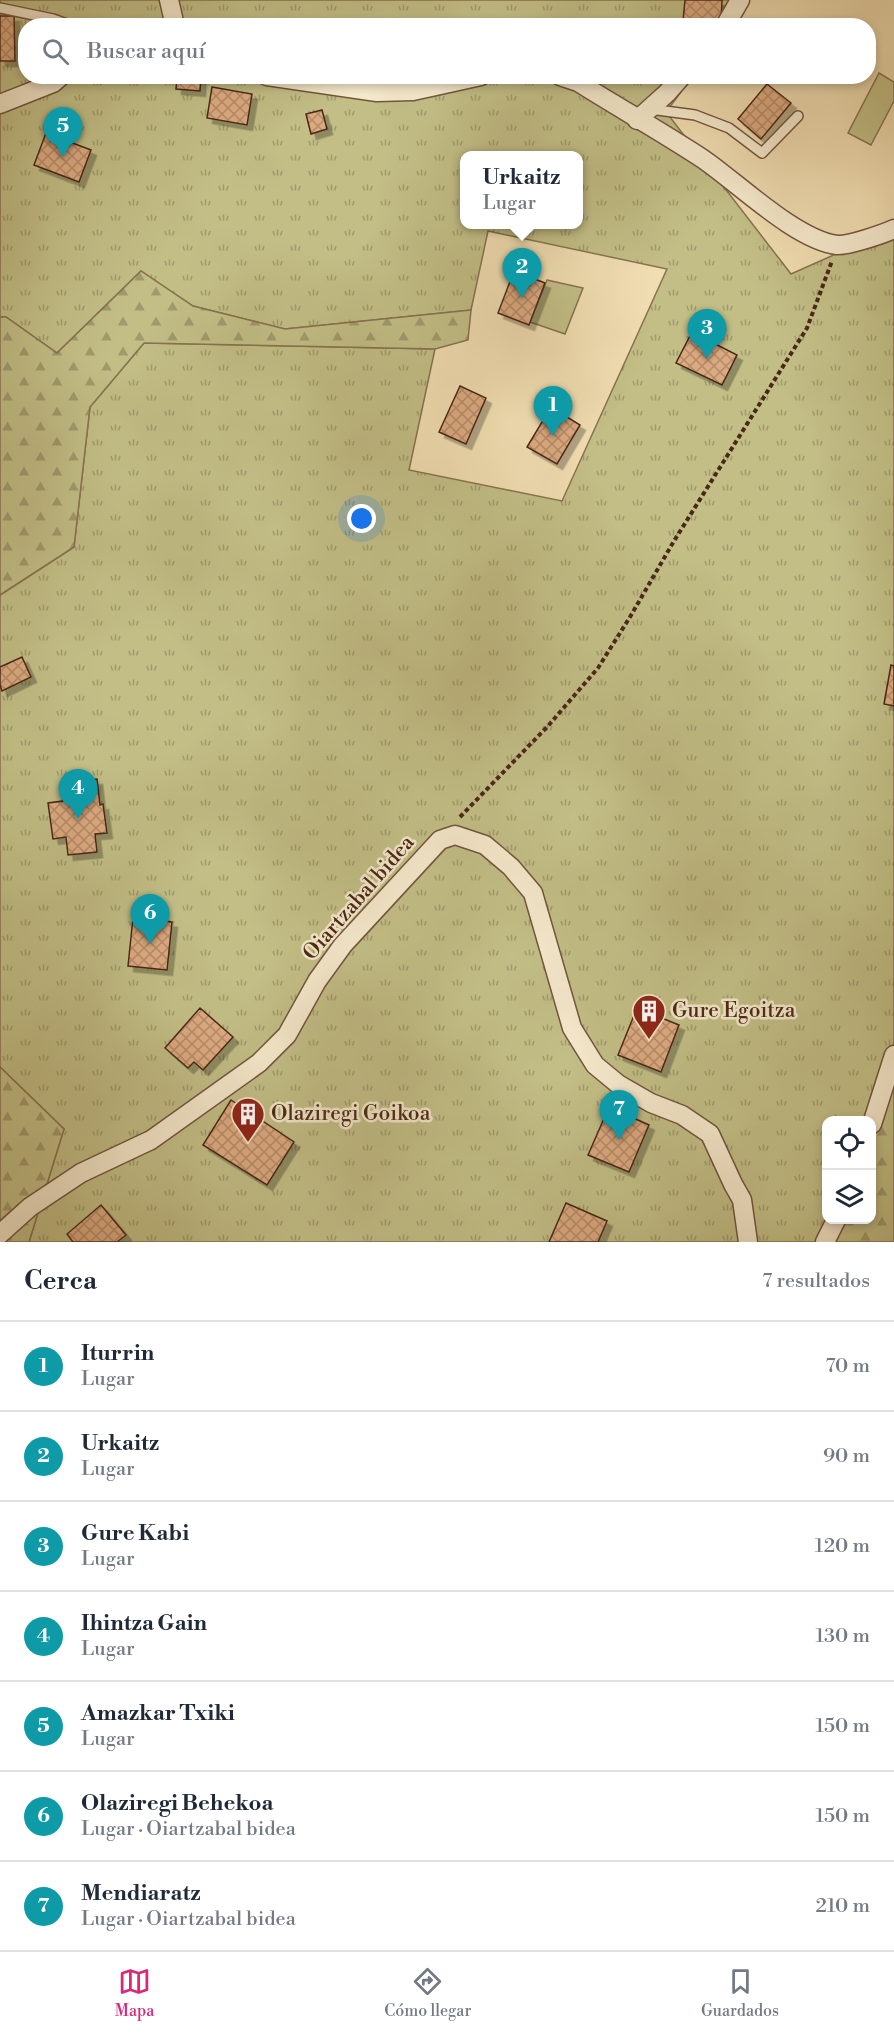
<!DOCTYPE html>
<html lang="es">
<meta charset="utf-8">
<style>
:root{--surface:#fff;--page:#f2f2f3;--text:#1f2937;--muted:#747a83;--line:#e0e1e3;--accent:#db2777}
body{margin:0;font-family:"Libre Bodoni",serif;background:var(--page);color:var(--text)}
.controls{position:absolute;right:18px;bottom:18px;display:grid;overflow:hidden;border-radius:12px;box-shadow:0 3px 9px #0003}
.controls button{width:54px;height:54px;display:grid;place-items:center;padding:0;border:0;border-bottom:2px solid var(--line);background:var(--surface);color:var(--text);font:30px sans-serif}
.you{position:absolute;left:362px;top:519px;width:21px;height:21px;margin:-15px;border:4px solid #fff;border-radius:50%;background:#1a73e8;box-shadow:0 0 0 9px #1a73e833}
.badge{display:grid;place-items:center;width:39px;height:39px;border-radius:50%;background:var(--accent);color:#fff;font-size:20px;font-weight:700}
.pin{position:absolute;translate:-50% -50px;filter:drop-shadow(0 2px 3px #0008)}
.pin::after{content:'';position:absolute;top:32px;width:21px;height:18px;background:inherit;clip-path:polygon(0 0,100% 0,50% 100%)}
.popup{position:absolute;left:460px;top:151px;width:123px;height:78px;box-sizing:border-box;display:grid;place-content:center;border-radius:12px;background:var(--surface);filter:drop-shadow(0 2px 4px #0005);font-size:20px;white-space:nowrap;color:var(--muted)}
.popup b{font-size:22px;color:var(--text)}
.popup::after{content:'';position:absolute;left:50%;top:100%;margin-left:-12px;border:12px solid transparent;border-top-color:var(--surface)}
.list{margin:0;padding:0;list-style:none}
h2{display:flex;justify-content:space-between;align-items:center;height:78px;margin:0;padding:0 24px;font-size:26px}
h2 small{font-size:20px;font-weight:400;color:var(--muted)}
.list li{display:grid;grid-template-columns:39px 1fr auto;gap:18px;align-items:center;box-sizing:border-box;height:90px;padding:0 24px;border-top:2px solid var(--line)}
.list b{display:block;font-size:22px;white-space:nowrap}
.list p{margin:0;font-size:20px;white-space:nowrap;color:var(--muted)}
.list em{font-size:20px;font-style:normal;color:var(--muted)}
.icon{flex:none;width:33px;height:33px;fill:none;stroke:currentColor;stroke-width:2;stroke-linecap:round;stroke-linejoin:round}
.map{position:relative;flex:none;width:894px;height:1242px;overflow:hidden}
.search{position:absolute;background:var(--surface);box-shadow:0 3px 9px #0003;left:18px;right:18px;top:18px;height:66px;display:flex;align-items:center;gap:15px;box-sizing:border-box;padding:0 21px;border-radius:24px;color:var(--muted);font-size:22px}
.sheet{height:708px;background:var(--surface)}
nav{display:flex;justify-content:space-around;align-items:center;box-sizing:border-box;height:84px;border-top:2px solid var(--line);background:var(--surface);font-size:16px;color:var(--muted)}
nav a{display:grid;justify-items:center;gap:3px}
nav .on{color:var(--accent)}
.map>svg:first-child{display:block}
.grass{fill:url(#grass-tufts);stroke:#86734f;stroke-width:1.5;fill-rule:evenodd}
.forest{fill:url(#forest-firs);stroke:#86734f;stroke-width:1.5}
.garden{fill:#c2be86;stroke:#86734f;stroke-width:1.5}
.building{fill:url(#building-cross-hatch);stroke:#492818;stroke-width:1.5;filter:url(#shadow)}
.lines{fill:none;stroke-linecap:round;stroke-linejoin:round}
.service-casing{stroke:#73553e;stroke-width:12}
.minor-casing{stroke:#73553e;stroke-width:21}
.path{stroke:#492818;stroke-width:4;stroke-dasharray:4.5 3;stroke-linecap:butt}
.service{stroke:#f5e9cc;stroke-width:9}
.minor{stroke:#f5e9cc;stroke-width:18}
.labels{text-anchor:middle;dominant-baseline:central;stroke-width:5;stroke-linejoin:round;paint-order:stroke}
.street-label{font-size:21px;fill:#492818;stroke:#f5e9cc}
.poi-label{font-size:21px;fill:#492818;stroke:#f5e9cc;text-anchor:start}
</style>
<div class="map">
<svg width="894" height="1242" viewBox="0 0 894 1242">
<defs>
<pattern id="grass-tufts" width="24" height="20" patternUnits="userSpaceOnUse" patternTransform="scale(1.5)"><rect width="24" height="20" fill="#c2be86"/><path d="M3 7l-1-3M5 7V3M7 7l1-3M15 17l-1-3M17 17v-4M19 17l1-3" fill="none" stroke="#a09a6d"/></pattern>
<pattern id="forest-firs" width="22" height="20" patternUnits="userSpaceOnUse" patternTransform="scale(1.5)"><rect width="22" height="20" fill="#c2be86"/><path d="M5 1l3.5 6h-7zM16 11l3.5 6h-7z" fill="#a09a6d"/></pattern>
<pattern id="building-cross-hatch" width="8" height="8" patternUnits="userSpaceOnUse" patternTransform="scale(1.5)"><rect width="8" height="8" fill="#dcaa80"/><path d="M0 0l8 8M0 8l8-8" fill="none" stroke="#b48a68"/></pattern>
<filter id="shadow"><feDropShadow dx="5.5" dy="5.5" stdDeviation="0" flood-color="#0004"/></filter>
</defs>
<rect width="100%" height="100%" fill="#f0ddb1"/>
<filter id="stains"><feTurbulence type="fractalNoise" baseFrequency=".00333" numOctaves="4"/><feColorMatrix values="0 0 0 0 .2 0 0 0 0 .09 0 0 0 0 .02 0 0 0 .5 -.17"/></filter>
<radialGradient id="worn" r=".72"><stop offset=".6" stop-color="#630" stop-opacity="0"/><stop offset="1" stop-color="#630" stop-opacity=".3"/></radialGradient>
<!-- grass -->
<path class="grass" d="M0,0H748L729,26H26V76L692,77L666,112L791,274L894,228V1050L867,1120H826V1220L821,1242H29L64,1129L0,1067V595L74,547L90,407L144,343L435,349L409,470L562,501L667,269L488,231L471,310L285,329L193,306L141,271L57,353L6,317H0ZM465,156H579V224H465Z"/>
<!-- forest -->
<g class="forest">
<path d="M141,271L193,306L285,329L471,310L468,340L435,349L144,343L90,407L74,547L0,595V317H6L57,353Z"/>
<path d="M894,1050V1242H821L829,1220H872V1120Z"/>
<path d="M0,1067L64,1129L29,1242H0Z"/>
</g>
<!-- garden -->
<g class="garden">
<path d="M879,73L894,82V101L871,145L848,133Z"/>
<path d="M547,280L583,288L565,334L530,322Z"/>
</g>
<!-- building -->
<g class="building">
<path d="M685,0H722L721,23L683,21Z"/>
<path d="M0,16H14L15,61H0Z"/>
<path d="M177,76H201L200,91L176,89Z"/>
<path d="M767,84L791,103L761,139L738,119Z"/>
<path d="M212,87L252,94L247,125L207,118Z"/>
<path d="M322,110L327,129L311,134L306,114Z"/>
<path d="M46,133L91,150L79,182L34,165Z"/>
<path d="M514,271L545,283L529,325L498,313Z"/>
<path d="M692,332L737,355L722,385L676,363Z"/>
<path d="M460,386L486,398L466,444L439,432Z"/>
<path d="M551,407L580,425L557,464L527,447Z"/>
<path d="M22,657L31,677L2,691L0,685V667Z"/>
<path d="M891,665L894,666V706L884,704Z"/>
<path d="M97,779L100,805L103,804L107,833L95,834L97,852L68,855L66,837L53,839L48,803L63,801L61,783Z"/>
<path d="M133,918L172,922L167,970L128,966Z"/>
<path d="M200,1008L233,1037L203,1070L194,1062L188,1068L165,1048Z"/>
<path d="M637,1008L679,1025L661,1072L618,1055Z"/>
<path d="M231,1100L294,1142L267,1185L203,1145Z"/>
<path d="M609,1107L649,1125L629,1172L588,1155Z"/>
<path d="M566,1203L607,1221L598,1242H549Z"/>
<path d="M101,1205L126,1235L117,1242H73L67,1234Z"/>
</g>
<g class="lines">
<defs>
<g id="service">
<path d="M0,8L53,19L72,26"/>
<path d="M650,109L695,115L729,128L762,153L798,116"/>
</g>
<g id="minor">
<path d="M169,0L175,26"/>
<path d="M725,26L740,0"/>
<path d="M267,76L377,92L413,91L481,76"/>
<path d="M560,76L578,82C619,108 662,132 703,159C738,183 796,240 837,245C848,246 883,234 894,229"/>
<path d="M0,104L53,83L61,76"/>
<path d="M637,120L667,93L682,76"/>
<path d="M872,1124L894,1055"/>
<path d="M0,1234L30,1207L81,1173L151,1140L259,1063L287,1035L317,981L343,945L440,840L455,835L485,845L511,867L533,893L572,1028L595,1065L618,1084L651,1103L682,1115L710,1134L733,1184L742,1200L748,1242"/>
<path d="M825,1242L836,1220"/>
</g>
</defs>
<!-- service casing -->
<use href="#service" class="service-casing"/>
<!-- minor casing -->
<use href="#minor" class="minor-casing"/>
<!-- path -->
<path class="path" d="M460,817L548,726L598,668L630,617L674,541L807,328L832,261"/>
<!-- service -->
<use href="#service" class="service"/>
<!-- minor -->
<use href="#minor" class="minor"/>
</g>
<!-- icons -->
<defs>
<symbol id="building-pin" viewBox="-11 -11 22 30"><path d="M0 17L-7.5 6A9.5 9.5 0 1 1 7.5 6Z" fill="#8f2418" stroke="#f5e9cc"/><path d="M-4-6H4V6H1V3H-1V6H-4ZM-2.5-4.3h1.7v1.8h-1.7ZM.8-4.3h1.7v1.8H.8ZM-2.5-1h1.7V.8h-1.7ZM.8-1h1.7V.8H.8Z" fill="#fff"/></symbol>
</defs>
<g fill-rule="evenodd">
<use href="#building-pin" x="630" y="992" width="38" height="52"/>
<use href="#building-pin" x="229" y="1095" width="38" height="52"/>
</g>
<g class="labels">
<!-- street labels -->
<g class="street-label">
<text transform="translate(359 898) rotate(-49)">Oiartzabal bidea</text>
</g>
<!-- poi labels -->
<g class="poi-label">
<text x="672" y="1011">Gure Egoitza</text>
<text x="271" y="1114">Olaziregi Goikoa</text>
</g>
</g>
<rect width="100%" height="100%" filter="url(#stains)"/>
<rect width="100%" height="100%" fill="url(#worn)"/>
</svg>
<div class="controls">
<button><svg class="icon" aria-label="locate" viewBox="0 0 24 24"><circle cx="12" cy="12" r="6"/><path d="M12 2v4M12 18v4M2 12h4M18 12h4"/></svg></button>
<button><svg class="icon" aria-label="layers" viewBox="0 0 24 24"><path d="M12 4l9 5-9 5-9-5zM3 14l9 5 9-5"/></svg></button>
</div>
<div class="you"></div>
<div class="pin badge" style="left:553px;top:436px;background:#0f9aa8">1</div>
<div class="pin badge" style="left:522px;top:298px;background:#0f9aa8">2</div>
<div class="popup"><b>Urkaitz</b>Lugar</div>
<div class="pin badge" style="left:707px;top:359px;background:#0f9aa8">3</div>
<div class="pin badge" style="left:78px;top:819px;background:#0f9aa8">4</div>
<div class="pin badge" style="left:63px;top:157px;background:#0f9aa8">5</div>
<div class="pin badge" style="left:150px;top:944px;background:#0f9aa8">6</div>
<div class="pin badge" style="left:619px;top:1140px;background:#0f9aa8">7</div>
<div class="search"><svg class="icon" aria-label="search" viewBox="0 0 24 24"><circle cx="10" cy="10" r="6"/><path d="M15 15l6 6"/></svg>Buscar aquí</div>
</div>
<section class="sheet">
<h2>Cerca<small>7 resultados</small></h2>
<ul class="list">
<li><span class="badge" style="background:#0f9aa8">1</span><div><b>Iturrin</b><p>Lugar</p></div><em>70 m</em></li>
<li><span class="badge" style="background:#0f9aa8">2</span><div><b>Urkaitz</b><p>Lugar</p></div><em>90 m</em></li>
<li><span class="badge" style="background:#0f9aa8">3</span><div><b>Gure Kabi</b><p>Lugar</p></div><em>120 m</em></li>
<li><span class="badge" style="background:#0f9aa8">4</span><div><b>Ihintza Gain</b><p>Lugar</p></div><em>130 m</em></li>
<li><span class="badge" style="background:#0f9aa8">5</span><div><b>Amazkar Txiki</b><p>Lugar</p></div><em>150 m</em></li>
<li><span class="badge" style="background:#0f9aa8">6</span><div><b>Olaziregi Behekoa</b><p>Lugar · Oiartzabal bidea</p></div><em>150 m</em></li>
<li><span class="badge" style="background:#0f9aa8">7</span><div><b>Mendiaratz</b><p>Lugar · Oiartzabal bidea</p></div><em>210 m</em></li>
</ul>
</section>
<nav>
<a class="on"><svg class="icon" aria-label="map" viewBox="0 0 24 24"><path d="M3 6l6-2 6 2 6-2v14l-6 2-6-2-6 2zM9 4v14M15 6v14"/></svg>Mapa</a>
<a><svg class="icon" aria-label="directions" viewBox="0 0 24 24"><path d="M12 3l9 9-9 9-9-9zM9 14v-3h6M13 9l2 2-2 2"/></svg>Cómo llegar</a>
<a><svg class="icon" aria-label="saved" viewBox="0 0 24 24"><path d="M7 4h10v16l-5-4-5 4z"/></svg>Guardados</a>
</nav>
